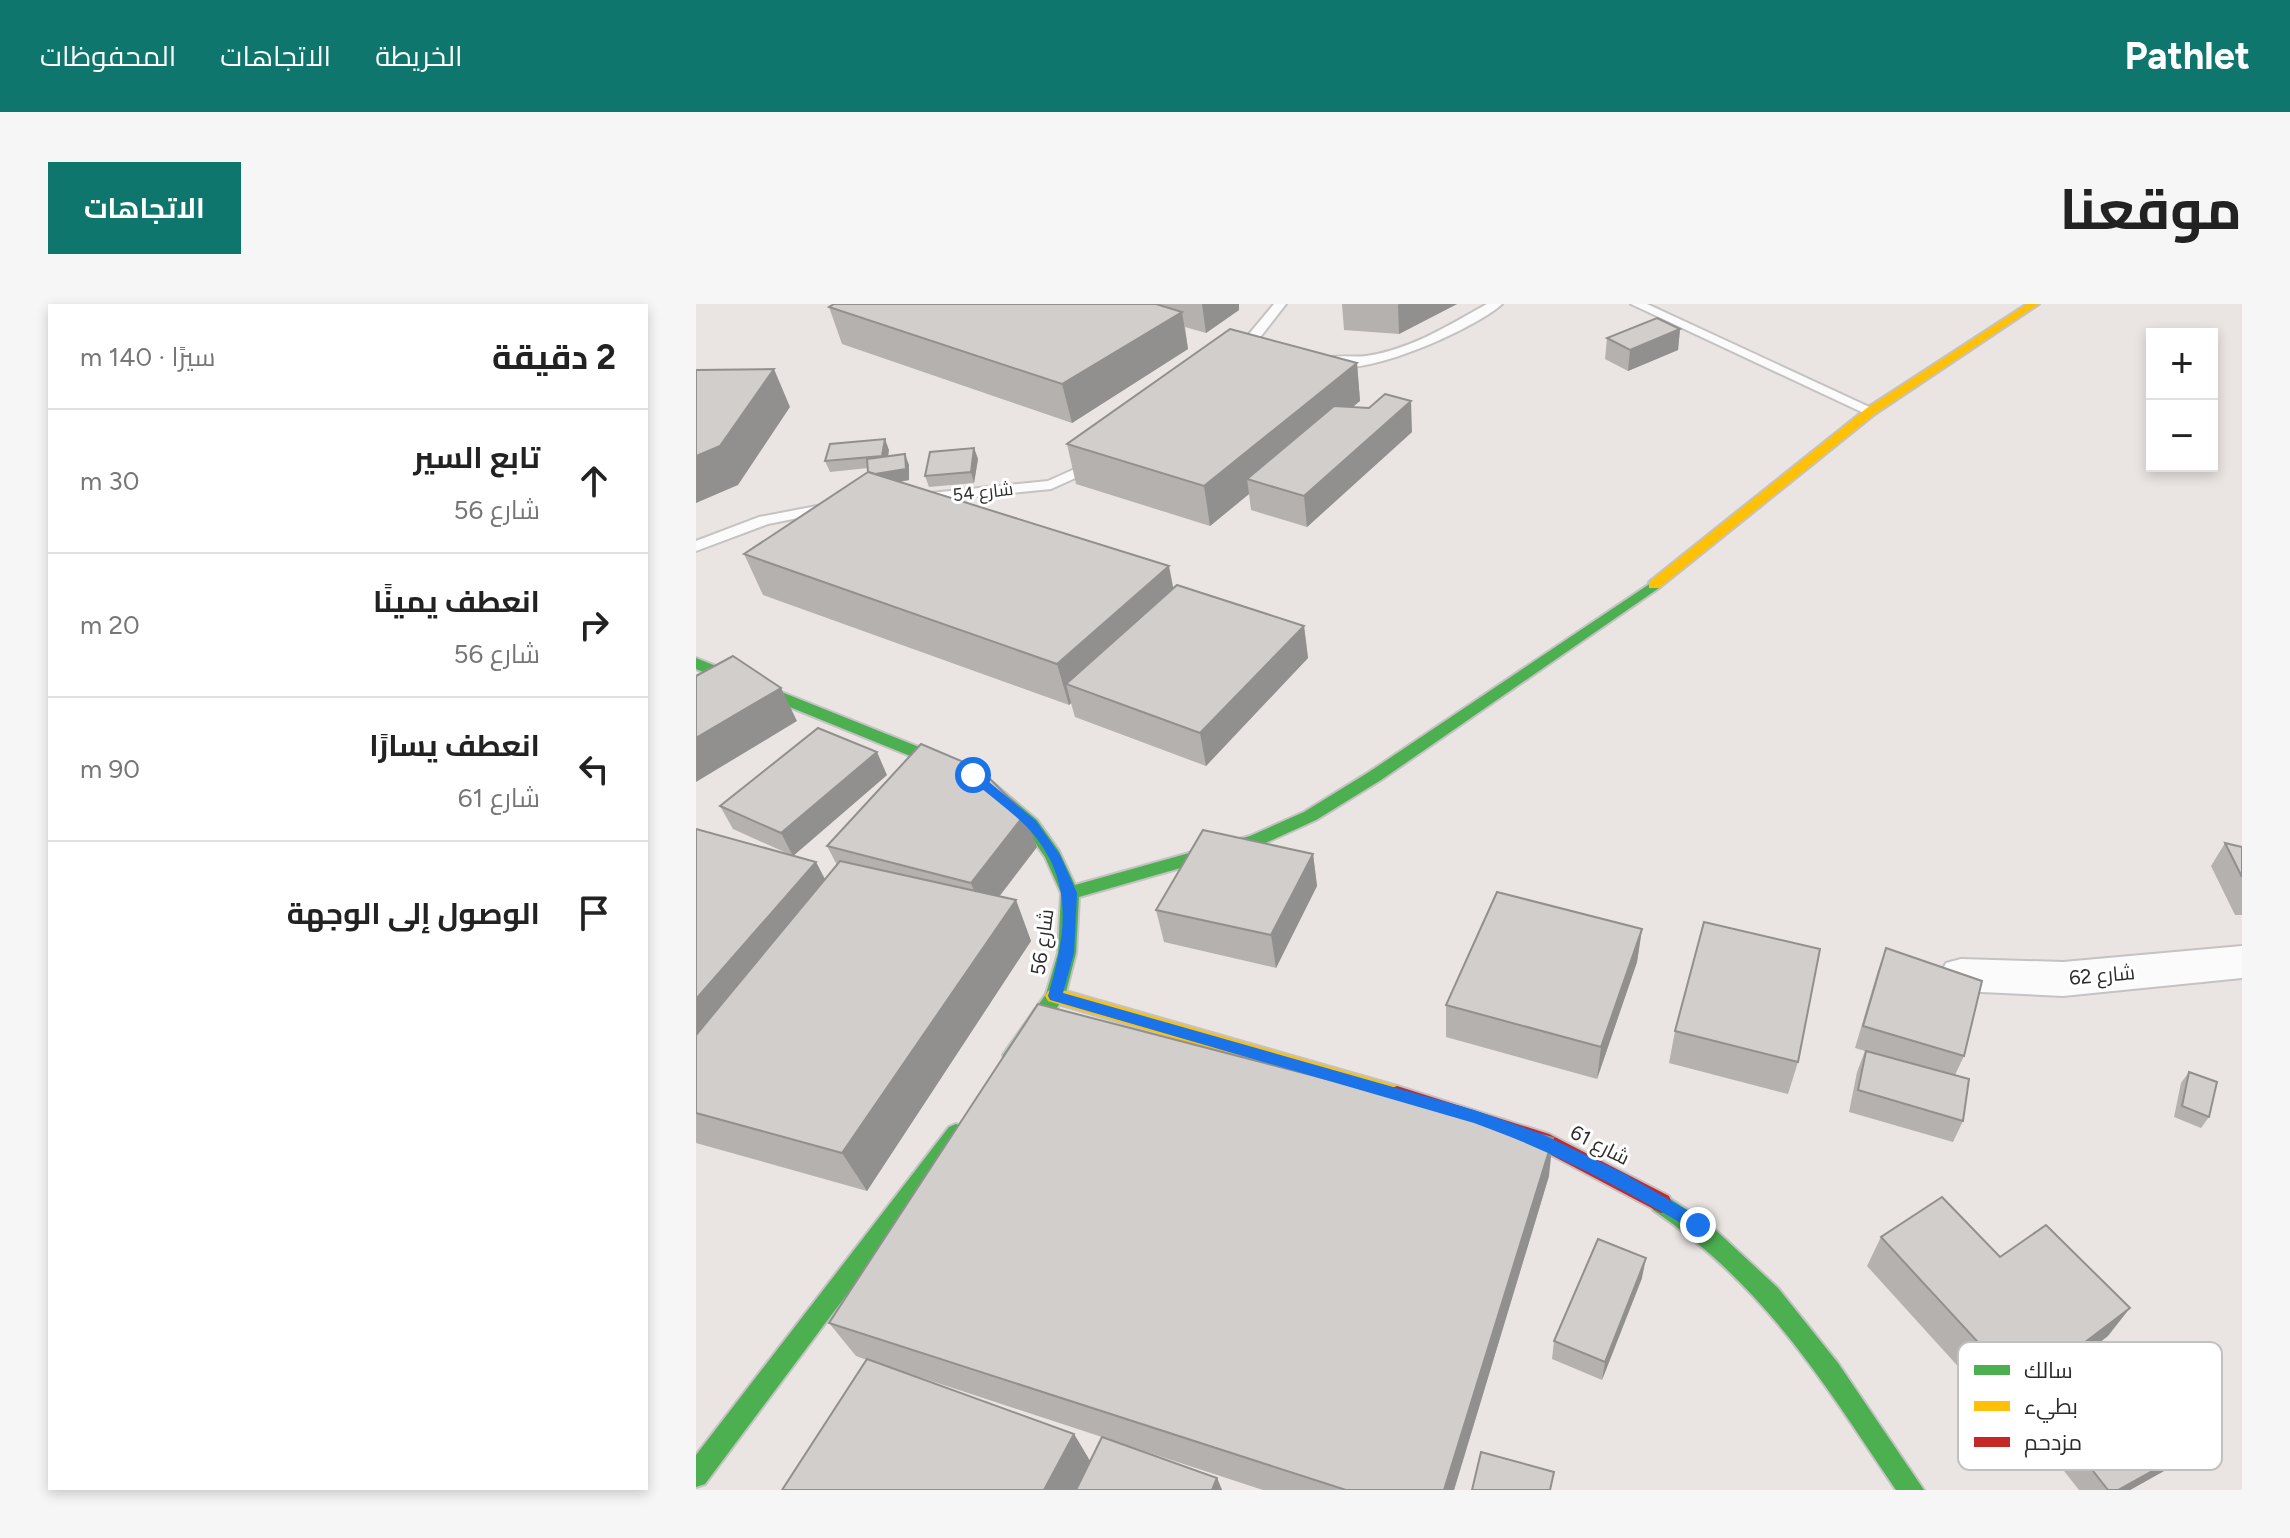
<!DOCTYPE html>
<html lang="ar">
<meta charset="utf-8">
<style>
:root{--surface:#fff;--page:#f6f6f6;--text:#222;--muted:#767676;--line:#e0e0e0;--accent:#0f766e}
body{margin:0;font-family:Figtree,Cairo,sans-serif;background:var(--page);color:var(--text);direction:rtl}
.controls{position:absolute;right:24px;top:24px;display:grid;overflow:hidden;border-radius:0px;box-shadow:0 4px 12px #0003}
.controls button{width:72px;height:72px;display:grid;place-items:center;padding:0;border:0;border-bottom:2px solid var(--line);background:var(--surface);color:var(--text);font:40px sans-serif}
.stop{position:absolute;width:24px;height:24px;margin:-18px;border:6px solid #1a73e8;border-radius:50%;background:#fff}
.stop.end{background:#1a73e8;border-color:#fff;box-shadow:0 2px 8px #0008}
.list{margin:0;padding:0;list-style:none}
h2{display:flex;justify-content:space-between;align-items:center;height:104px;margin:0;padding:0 32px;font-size:34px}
h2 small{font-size:26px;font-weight:400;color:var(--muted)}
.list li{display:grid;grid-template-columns:52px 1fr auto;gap:24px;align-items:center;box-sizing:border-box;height:144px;padding:0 32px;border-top:2px solid var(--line)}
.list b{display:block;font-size:30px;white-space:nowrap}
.list p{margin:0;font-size:26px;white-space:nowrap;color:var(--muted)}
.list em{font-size:26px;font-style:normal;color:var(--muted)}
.icon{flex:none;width:44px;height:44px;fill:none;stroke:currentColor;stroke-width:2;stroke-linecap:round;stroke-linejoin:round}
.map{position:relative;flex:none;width:1546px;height:1186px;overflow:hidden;direction:ltr;border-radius:0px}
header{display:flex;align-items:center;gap:48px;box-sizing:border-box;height:112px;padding:0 40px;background:var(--accent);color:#fff}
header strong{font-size:38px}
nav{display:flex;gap:44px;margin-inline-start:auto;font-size:28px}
.intro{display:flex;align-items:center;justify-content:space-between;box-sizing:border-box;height:192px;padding:0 48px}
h1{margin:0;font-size:56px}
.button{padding:20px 36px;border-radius:0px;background:var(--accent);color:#fff;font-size:28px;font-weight:700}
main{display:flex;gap:48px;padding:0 48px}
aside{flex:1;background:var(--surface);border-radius:0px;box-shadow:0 4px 12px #0003}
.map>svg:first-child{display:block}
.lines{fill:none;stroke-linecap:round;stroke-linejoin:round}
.lane-casing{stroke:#c4c2c2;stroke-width:4}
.street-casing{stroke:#c4c2c2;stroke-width:4}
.fast-casing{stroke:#c4c2c2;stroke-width:4}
.slow-casing{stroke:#c4c2c2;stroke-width:4}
.jam-casing{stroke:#c4c2c2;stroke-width:4}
.lane{fill:#fcfbfb;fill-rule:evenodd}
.street{fill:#fcfbfb;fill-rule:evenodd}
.fast{fill:#4caf50;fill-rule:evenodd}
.slow{fill:#ffc107;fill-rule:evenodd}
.jam{fill:#c62828;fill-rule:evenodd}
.wall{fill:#b4b1af;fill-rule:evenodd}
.shaded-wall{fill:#92908e}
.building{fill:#d1cecb;stroke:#92908e;stroke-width:2}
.route{fill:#1a73e8}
.labels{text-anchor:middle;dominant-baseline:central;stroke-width:6;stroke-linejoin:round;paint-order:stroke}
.far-street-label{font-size:18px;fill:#2c2c2c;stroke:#fff}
.street-label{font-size:20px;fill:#2c2c2c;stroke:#fff}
.key{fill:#fff;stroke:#c0c0c0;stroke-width:2}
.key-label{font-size:22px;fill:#2c2c2c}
</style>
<header>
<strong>Pathlet</strong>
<nav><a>الخريطة</a><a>الاتجاهات</a><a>المحفوظات</a></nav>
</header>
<div class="intro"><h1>موقعنا</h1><a class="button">الاتجاهات</a></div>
<main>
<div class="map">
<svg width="1546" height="1186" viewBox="0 0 1546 1186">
<rect width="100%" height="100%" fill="#eae5e2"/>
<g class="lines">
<defs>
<g id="lane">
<path d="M578,0H590L548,54H538V48Z"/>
<path d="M791,0H806C779,25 654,82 622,58C634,49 655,54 670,52C714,46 753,21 791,0Z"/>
<path d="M935,0H951L1182,107L1170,110Z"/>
<path d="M399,156L406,160L404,163L355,185L225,198L218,194L225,190L352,177Z"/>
<path d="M142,198L147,199V205L72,220L0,247V237L63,213Z"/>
</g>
<path id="street" d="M1546,642V674L1367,692L1265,687L1250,683L1244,671L1250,659L1265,655L1367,658Z"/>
<g id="fast">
<path d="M958,277L965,281L963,284L685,476L620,516L565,541L383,593L380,649L369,692L324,757L317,759L310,757L307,751L350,690L362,649L365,589L349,553L329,524L271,475L0,365V354L283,467L341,516L363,547L379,581L554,532L608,508L673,468Z"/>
<path d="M260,820L267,823L270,829L267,835L9,1180L0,1183V1151L253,823Z"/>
<path d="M965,889L1012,919L1082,984L1142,1059L1228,1186H1200C1126,1076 1069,982 957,906L954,899L957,892Z"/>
</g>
<g id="slow">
<path d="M1331,0H1343L1179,110L963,284H953V278L1171,104Z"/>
<path d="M359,684L701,782L708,785L711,791L708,797L701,800L352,697L349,692L352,687Z"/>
</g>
<path id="jam" d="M701,782L853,830L973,892L976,899L973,906L965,909L840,843L694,797L691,791L694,785Z"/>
</defs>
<!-- lane casing -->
<use href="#lane" class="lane-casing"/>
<!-- street casing -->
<use href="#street" class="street-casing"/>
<!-- fast casing -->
<use href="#fast" class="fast-casing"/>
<!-- slow casing -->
<use href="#slow" class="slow-casing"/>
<!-- jam casing -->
<use href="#jam" class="jam-casing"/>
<!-- lane -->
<use href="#lane" class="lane"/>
<!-- street -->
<use href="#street" class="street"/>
<!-- fast -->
<use href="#fast" class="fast"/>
<!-- slow -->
<use href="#slow" class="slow"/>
<!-- jam -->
<use href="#jam" class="jam"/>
</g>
<!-- wall -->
<g class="wall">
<path d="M138,0H543V6L510,29L489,23L492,45L376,119L146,40L133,3Z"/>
<path d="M646,0H761L703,30L648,26Z"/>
<path d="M984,25L982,46L932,67L909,55L911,34Z"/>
<path d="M661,59L664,97L656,103L716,128L611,223L555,206L553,190L514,222L380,180L371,140Z"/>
<path d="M278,144L282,155L278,179L233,183L229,172Z"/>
<path d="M193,146L192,152L213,161V176L204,178L477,284L608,322L612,354L510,462L379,413L375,399L373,401L67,291L48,250L172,168V164L134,168L129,157Z"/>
<path d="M191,471L97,552L120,558L129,575L141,561L131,542L341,543L303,593L320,596L335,637L171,887L0,839V525L95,551L37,525L24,502Z"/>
<path d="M1529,539L1546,543V611H1539L1515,562Z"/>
<path d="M617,550L621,582L580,664L468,638L460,606Z"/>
<path d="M946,625L941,658L901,775L750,733V701Z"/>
<path d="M1190,644L1268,752L1259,771L1267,817L1257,838L1153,808L1161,768L1169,747L1159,744L1182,666Z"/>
<path d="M979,727L1102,758L1092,790L973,759Z"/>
<path d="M1493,768L1513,813L1505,824L1478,813L1485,779Z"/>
<path d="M853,872L758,1186H567L411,1135L521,1174L526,1186H86L171,1056L160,1052L133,1019ZM190,1062L406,1133L394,1158L378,1130Z"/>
<path d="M1185,933L1412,1032L1307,1112L1171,962Z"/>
<path d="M946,974L906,1076L856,1055L858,1037Z"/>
<path d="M1361,1121L1521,1131L1502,1148L1434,1186H1383L1346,1139Z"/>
</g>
<!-- shaded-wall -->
<g class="shaded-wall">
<path d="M506,0H543V6L510,29Z"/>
<path d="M703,0H761L703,30L702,1Z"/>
<path d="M486,8L492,45L376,119L366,80Z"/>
<path d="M984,25L982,46L932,67L934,46Z"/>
<path d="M661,59L664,97L566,179L551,175L553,190L514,222L508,182Z"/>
<path d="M78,65L94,103L42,181L0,199V152Z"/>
<path d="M715,97L716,128L611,223L608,192Z"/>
<path d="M189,135L193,146L190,163L186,152Z"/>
<path d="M278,144L282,155L278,179L275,168Z"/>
<path d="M209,150L213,161V176L176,182L172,171Z"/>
<path d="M473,262L481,303L370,380L375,399L373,401L361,360Z"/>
<path d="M608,322L612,354L510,462L504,429Z"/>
<path d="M85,384L101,417L0,478V434Z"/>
<path d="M181,448L191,471L97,552L85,529Z"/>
<path d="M329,510L341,543L288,612L275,579Z"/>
<path d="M617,550L621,582L580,664L575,631Z"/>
<path d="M120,558L141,599L0,768V695Z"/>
<path d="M320,596L335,637L171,887L146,849Z"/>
<path d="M946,625L941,658L901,775L905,743Z"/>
<path d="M857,834L853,872L758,1186H748Z"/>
<path d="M950,954L946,974L906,1076L909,1058Z"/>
<path d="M1434,1004L1412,1032L1307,1112L1326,1086Z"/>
<path d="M378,1130L396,1160L382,1186H348Z"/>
<path d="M1521,1131L1502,1148L1434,1186H1422Z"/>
<path d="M521,1174L526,1186H516Z"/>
</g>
<!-- building -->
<g class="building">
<path d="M138,0H460L486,8L366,80L133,3Z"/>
<path d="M961,14L984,25L934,46L911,34Z"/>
<path d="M534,25L661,59L508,182L371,140Z"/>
<path d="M78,65L24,142L0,152V66Z"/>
<path d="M689,90L715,97L608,192L551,175L638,102L673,104Z"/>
<path d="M189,135L186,152L129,157L134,140Z"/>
<path d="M278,144L275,168L229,172L234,148Z"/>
<path d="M209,150L210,165L179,170L172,168L171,155Z"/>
<path d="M172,168L473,262L361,360L48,250Z"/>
<path d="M481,281L608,322L504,429L370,380Z"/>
<path d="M37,352L85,384L0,434V372Z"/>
<path d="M122,424L181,448L85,529L24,502Z"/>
<path d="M225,440L284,465L329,510L275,579L131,542Z"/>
<path d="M0,525L120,558L0,695Z"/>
<path d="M507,526L617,550L575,631L460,606Z"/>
<path d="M1529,539L1546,543V573Z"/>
<path d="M144,557L320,596L146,849L0,809V731Z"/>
<path d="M801,588L946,625L905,743L750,701Z"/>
<path d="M1008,618L1124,645L1102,758L979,727Z"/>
<path d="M1190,644L1286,677L1268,752L1167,722Z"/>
<path d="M342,700L857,834L748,1186H650L133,1019Z"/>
<path d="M1170,747L1273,775L1267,817L1162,786Z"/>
<path d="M1493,768L1521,778L1513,813L1486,802Z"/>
<path d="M1246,893L1304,953L1350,921L1434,1004L1326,1086L1185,933Z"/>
<path d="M902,935L950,954L909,1058L858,1037Z"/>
<path d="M1474,1052L1521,1131L1422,1186H1412L1361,1121Z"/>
<path d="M171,1055L378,1130L348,1186H86Z"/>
<path d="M406,1133L521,1174L516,1186H380Z"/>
<path d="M785,1148L858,1168L854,1186H776Z"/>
</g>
<!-- route -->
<path class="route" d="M273,468H281L340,517L364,551L381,589L378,649L367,689L778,806L846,830L927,869L1008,916V926H997C923,883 859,848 778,819L354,696L352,692C370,629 380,575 330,522C313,505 291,490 273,474Z"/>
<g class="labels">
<!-- far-street labels -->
<g class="far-street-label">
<text transform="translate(287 188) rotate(-6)">شارع 54</text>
</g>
<!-- street labels -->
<g class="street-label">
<text transform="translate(346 638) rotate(-82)">شارع 56</text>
<text transform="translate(1406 671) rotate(-5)">شارع 62</text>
<text transform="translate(904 841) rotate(27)">شارع 61</text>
</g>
</g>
<!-- legend -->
<rect x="1262" y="1038" width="264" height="128" rx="12" class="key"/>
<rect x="1278" y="1061" width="36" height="10" fill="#4caf50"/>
<rect x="1278" y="1097" width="36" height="10" fill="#ffc107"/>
<rect x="1278" y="1133" width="36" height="10" fill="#c62828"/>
<g class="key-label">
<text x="1328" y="1074">سالك</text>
<text x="1328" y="1110">بطيء</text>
<text x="1328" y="1146">مزدحم</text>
</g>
</svg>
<div class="controls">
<button>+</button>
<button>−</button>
</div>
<div class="stop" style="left:277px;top:471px"></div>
<div class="stop end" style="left:1002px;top:921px"></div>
</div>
<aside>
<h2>2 دقيقة<small>سيرًا · 140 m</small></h2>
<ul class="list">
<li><svg class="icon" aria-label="ahead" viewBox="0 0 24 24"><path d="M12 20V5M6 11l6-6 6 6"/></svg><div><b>تابع السير</b><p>شارع 56</p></div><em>30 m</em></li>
<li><svg class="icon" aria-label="right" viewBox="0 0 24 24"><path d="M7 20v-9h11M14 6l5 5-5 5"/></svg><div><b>انعطف يمينًا</b><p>شارع 56</p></div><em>20 m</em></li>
<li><svg class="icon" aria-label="left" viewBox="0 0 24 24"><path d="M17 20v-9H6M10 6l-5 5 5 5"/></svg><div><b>انعطف يسارًا</b><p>شارع 61</p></div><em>90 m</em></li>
<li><svg class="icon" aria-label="arrive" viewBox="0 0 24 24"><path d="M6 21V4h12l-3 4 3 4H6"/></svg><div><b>الوصول إلى الوجهة</b></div></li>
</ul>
</aside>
</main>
